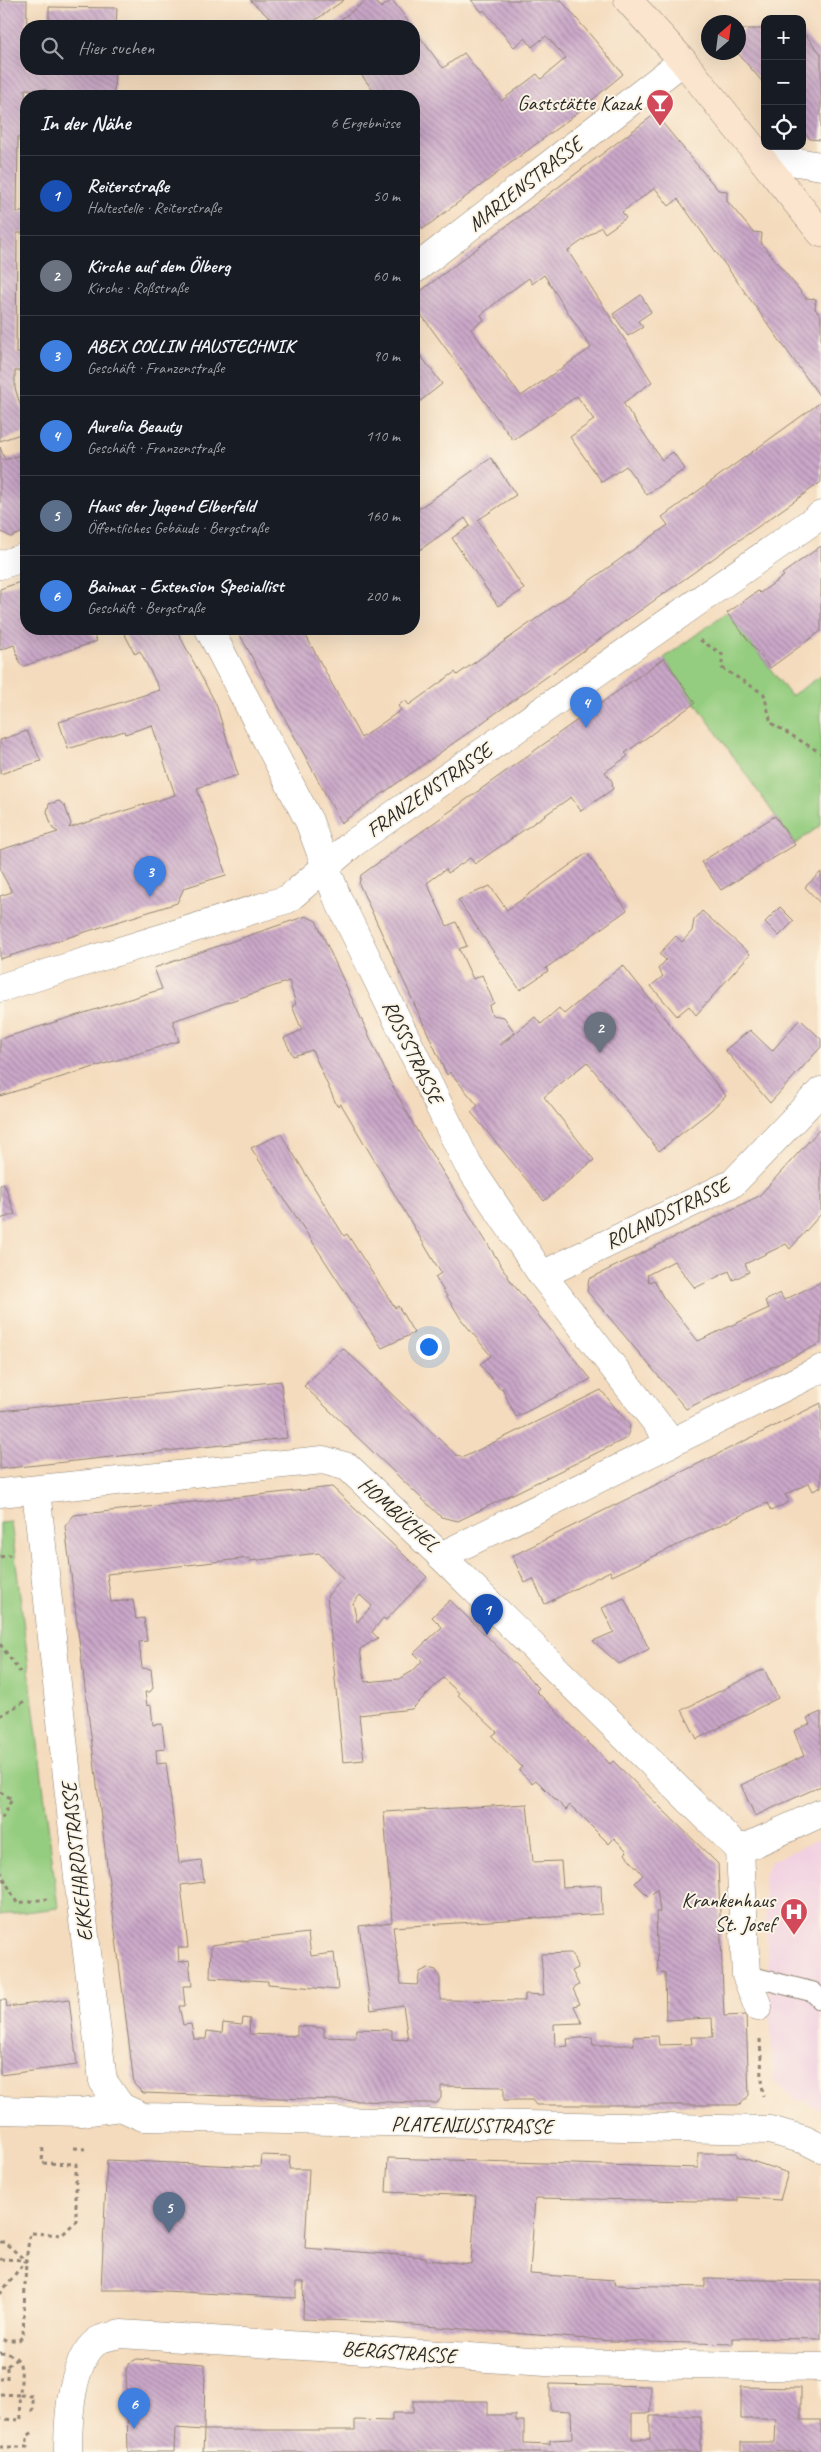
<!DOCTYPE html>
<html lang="de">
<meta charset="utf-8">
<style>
:root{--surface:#171b24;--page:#242831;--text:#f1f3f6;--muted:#9ea1a6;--line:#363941;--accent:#d1495b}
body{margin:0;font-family:Caveat,sans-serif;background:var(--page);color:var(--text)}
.controls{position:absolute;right:15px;top:15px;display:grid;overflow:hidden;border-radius:10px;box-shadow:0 5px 20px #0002}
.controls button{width:45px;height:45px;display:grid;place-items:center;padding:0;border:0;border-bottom:1px solid var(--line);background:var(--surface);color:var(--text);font:25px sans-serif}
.compass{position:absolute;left:701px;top:15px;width:45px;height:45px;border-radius:50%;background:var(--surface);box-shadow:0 5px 20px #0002;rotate:28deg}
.you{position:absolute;left:428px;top:1346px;width:18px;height:18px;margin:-12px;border:4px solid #fff;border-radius:50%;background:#1a73e8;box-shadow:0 0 0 8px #1a73e833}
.badge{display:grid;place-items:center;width:32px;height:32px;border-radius:50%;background:var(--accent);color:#fff;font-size:16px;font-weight:700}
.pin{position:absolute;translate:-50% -41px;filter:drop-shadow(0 1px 2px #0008)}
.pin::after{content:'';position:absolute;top:26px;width:18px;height:15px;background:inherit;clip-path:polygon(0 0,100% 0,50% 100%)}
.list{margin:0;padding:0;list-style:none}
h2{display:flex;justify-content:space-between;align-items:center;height:65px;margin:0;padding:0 20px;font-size:21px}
h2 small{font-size:16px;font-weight:400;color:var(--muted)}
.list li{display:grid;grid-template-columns:32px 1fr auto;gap:15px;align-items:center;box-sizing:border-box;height:80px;padding:0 20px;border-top:1px solid var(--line)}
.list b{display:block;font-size:19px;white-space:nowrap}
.list p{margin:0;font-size:16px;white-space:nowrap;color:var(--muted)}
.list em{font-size:16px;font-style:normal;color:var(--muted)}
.icon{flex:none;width:28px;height:28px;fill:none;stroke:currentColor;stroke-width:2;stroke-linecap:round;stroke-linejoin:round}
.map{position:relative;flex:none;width:821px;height:2452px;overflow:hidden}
.search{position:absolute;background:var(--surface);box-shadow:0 5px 20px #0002;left:20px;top:20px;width:400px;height:55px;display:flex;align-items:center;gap:12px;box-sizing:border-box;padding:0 18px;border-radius:20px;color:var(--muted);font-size:19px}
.panel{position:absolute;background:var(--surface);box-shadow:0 5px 20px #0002;left:20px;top:90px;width:400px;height:545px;border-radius:20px}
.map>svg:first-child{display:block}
.built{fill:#f1d0e2}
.park{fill:#95cd80;stroke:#607c56}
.building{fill:url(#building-back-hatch);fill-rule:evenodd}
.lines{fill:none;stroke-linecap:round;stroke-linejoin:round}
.lane-casing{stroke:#908374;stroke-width:21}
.street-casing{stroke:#908374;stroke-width:29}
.secondary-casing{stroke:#908374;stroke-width:29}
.path{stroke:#908374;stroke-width:3;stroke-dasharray:4 4;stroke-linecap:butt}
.lane{stroke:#fff;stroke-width:19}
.street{stroke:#fff;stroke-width:28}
.secondary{stroke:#fce5cf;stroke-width:28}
.labels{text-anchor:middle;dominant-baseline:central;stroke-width:4;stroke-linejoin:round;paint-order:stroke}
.poi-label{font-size:21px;fill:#2b2b2b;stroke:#fcf5e5;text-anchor:end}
.street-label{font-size:21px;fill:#2b2b2b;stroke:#fcf5e5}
</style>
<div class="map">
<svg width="821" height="2452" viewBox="0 0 821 2452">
<defs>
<pattern id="building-back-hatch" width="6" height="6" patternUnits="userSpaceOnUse" patternTransform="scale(1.25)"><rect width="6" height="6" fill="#caa7c9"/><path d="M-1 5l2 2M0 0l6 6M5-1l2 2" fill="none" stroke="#a488a3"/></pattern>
</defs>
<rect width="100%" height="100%" fill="#fcf5e5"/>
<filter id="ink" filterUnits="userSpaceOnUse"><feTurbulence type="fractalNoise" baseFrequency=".02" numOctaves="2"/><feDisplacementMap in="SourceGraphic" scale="10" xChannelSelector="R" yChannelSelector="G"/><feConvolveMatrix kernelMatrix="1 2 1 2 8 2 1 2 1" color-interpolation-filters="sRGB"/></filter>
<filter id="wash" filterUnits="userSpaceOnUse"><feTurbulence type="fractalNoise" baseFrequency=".0096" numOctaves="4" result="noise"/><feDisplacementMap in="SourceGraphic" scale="20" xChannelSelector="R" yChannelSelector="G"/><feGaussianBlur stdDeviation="1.12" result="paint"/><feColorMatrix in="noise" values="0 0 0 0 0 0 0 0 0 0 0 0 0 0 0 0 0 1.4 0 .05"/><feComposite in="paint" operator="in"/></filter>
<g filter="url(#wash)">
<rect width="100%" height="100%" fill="#f4dbbd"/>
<!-- built -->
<path class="built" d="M821,1838V2110L802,2100L798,2102L773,2081L764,1875L772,1861Z"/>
<!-- park -->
<g class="park">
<path d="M727,612L791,696L821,676V825L795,844L664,658Z"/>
<path d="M11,1522L58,1908L0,1915V1523Z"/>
</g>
<g id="blocks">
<!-- building -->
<g class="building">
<path d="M0,0H27L26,69H115L114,96H47V90L25,89L26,122H24V137H18L17,212H26V233H17L16,353H24V371H15V388L26,423V432L0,441Z"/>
<path d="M250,0H344L307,26H278Z"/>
<path d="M367,0H374L381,8L392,0L412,26H332Z"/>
<path d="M471,0H561L623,74L572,117L423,229L414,216V96H377L357,69H414V29L443,68L464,53L501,101L537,74L541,79L566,58L546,36L532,47L525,38L514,47L484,10L482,12Z"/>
<path d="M49,7L117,8L116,26H49Z"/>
<path d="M744,29H765V85L737,52H738V39Z"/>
<path d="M802,31L821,54V140L810,139L802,130Z"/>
<path d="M655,114L718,190L727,191V201L753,232L762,233L761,243L806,298L816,299L815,309L821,316V398L678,199L669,206L655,188L622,212L626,218L605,233L601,227L568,251L652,382L623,403L662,460L673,452L685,469L647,495L626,466L602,482L570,437L594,420L577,396L513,440L414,305V296ZM544,275L591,348L521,396L471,329L484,320L481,315L504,296L529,278L532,284Z"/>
<path d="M641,295L651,312L638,321L643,327L628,336L613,314Z"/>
<path d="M414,347L442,384L414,406Z"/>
<path d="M821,402V482L341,823L240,635L250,629H309L304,632L361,738L401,710L398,706L405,700L409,705L455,672L457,675L668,525L662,517Z"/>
<path d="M0,447L5,460L23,454L26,460V531L11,537L0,531Z"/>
<path d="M491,458L516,495L478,520L524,589L498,606L452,538L470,526L465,518L414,554V512Z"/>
<path d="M821,546V631L770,668L727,613L758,591L760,593L784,576L782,574Z"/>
<path d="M26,580V629H90L97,641L24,666L20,664L14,645L0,650V589Z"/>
<path d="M122,629H176L216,704L238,775L197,788L226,875L184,888L177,903L0,959V896L12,892L0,870V850L58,832L53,829L47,812L49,804L59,801L65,806L71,824L69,828L175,795L152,725L125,734L124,731L68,749L59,722L160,690L140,651L135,654Z"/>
<path d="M664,658L695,703L625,753L628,756L605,772L612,781L613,789L581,811L571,797L475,864L470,858L448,873L446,869L427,883L447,926L456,922L467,946L459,949L473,979L482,975L494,1003L489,1006L492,1015L504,1017L515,1033L500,1043L501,1045L535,1017L541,1024L559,1008L564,1014L623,965L726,1096L709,1112L659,1151L587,1062L544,1097L594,1160L544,1201L471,1112L478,1106L450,1072L447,1075L359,884L361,875Z"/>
<path d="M27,731L41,761L0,774V740Z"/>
<path d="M775,816L795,845L721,890L701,862Z"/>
<path d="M587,853L627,910L546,968L548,971L520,990L458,900L490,886L507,910Z"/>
<path d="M821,872V902L820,903L805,887Z"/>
<path d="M780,907L794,921L779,936L765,922Z"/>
<path d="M702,911L750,954L696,1015L689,1006L677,1016L651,986L663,976L658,969L666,960L659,954L676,936L682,942L692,931L694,920Z"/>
<path d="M306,916L316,921L390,1081L416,1129L512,1283L591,1379L516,1417L502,1388L500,1389L480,1364L491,1356L461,1319L435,1277L441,1273L341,1104L337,1106L312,1050L293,1056L284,1038L302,1030L292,1006L296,1004L289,981L173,1021L179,1041L0,1096V1039L162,989L154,968Z"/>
<path d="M800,1019L821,1039V1047L770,1103L725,1050L750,1030L772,1051Z"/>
<path d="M821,1128V1214L790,1249L786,1244L745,1264L749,1272L733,1280L729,1271L695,1288L674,1261L647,1275L649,1282L654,1280L663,1297L698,1341L769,1308L765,1301L780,1293L784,1300L821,1282V1343L686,1409L587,1291L589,1279L759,1196Z"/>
<path d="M281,1134L344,1236L347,1234L395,1308L398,1306L414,1333L382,1348L251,1148Z"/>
<path d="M4,1183L15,1214L0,1219V1185Z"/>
<path d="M343,1348L456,1455L464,1457L601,1390L630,1426L627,1438L458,1521L441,1517L304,1386Z"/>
<path d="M281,1381L287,1438L0,1469V1411Z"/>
<path d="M821,1403V1487L813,1491L809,1483L785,1495L789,1502L771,1511L767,1503L612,1576L610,1571L545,1604L533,1579L525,1583L512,1556Z"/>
<path d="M332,1487L427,1577L386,1620L383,1618L372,1632L378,1638L360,1649L365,1682L399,1679L413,1671L422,1661L414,1653L442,1627L432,1617L450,1600L539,1688L536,1691L610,1764L613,1761L718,1864L724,2016L746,2015L749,2095L740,2105H536L532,2100H504V2087L441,2086V2098L437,2103H416L143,2093L134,2084L65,1526L74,1515ZM319,1553L343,1579L327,1596L343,1762L364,1760L359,1715L412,1709L443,1678L459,1693L458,1695L497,1732L492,1736L522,1767L519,1771L532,1783L536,1780L566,1810L570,1805L609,1844L614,1838L627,1851L625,1854L643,1875L635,1883L649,1897L657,1889L660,1912H656L658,1973L665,1972L666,2020L712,2018L713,2037H691L692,2044L659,2045L658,2036L633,2037L634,2045H593L592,2037L567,2039L568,2046L555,2047L554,2024L582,2023L574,2006L580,2004L573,1989L579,1985L572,1971L578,1968L571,1953L541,1954L544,1995L525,1994V2001L440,2000V1978L436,1970L428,1968L420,1972L417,1985L401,1984L393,1927L602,1914L601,1885L563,1887L561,1861L533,1862L527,1804L384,1812L392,1922L359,1926L371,2010L403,2005L408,2040L392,2039V2030L356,2029L355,2038L324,2037V2028L297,2026V2036L249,2034L250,2019L243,2018L242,2025L223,2023L222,2033L207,2031L206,2039H194L191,2024L183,2025L179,2006H185L183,1986H192L189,1960L179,1962L178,1948H188L181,1885L204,1882L201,1860L179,1863L166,1763L157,1764L156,1750L165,1749L162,1724L153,1725L151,1705L147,1706L145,1692H150L153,1688L151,1669L142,1668L139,1642L147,1641L144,1618L136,1619L133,1600L111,1602L107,1574L250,1558V1561ZM360,1595L372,1606L357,1622L353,1603Z"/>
<path d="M624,1598L649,1649L619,1664L593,1641L614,1632L602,1608Z"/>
<path d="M764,1669L778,1698L697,1739L682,1710Z"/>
<path d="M821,1712V1786L755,1816L741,1785L804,1756L794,1731L810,1724L807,1718Z"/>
<path d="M308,1933L311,1956L334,1953L338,1990L268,1984V1981L210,1978L211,1945Z"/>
<path d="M69,1999L77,2065L0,2075V2000H6L7,2007Z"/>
<path d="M698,2153H737V2156L788,2173L780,2200L738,2197V2201H698L535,2198L530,2274L615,2280L614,2285L705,2287V2279L821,2281V2339L733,2338V2344L612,2341L375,2322L303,2319L304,2282H296V2298L146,2290H101L107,2160L260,2167L261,2155L290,2156L289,2169H309L305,2248L426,2257V2260L471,2264L476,2196L386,2192L388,2158L698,2168Z"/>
<path d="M137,2359L205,2364L204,2430L175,2428L174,2452H128L126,2370L129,2363Z"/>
<path d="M550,2384L651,2386V2413H632V2439H650V2416H701V2452H203L204,2430H355V2420L392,2421V2413H413V2401H488V2415H516V2421H524V2443L550,2444V2440L572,2439L571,2411L550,2410Z"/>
<path d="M741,2387L801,2388V2420H821V2452H741V2442H775L776,2419H741Z"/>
</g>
</g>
</g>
<g filter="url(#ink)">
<use href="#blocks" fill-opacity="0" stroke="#908374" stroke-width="1"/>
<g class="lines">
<defs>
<path id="lane" d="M746,1975L813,1992L821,2000"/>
<g id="street">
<path d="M760,156L821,166"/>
<path d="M414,270L683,61"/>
<path d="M0,565L26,557"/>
<path d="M209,629L309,821L337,897L468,1165L542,1275L672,1443"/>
<path d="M0,988L288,899L352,844L821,515"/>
<path d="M542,1275L733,1183L821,1091"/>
<path d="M36,1490L80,1896L103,2081L121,2107"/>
<path d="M0,1493L323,1460L348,1467L441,1556L740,1850L746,1975L758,2007"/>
<path d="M441,1556L821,1369"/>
<path d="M740,1850L821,1813"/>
<path d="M121,2107L143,2117L770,2130L805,2140L821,2148"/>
<path d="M0,2110L82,2112L121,2107"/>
<path d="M68,2452C68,2422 70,2358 99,2340C104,2337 114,2336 121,2334L561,2363L821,2367"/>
</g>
<path id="secondary" d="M628,0L683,61L821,233"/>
</defs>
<!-- lane casing -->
<use href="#lane" class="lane-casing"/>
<!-- street casing -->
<use href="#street" class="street-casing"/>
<!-- secondary casing -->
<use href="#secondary" class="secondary-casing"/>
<!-- path -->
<g class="path">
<path d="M700,640L722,654V668L764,694L771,723L821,753"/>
<path d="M0,1557L10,1555"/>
<path d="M0,1644L20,1672"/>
<path d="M0,1716L25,1701"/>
<path d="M0,1792L12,1799L0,1822"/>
<path d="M0,1871L17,1903L47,1899"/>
<path d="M760,2039L763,2096"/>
<path d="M74,2148L86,2149V2145"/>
<path d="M0,2242H4L25,2260"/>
<path d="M0,2259L26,2260L23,2336L19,2340H0"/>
<path d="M0,2294L26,2260L30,2233L62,2235L76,2221V2164L42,2163L43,2147H45"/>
<path d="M0,2353C27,2354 21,2374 20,2395L33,2396V2413"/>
<path d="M0,2366H7V2379H0"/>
<path d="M7,2366L18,2358"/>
<path d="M0,2394L20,2395L21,2420L0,2419"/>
<path d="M0,2447H27V2436L35,2431"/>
</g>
<!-- lane -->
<use href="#lane" class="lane"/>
<!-- street -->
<use href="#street" class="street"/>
<!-- secondary -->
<use href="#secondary" class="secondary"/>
</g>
</g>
<!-- icons -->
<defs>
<symbol id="bar-pin" viewBox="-11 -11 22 30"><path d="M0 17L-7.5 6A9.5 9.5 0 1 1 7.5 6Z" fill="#d1495b" stroke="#fcf5e5"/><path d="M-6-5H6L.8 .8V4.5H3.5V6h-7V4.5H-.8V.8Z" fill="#fff"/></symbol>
<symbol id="hospital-pin" viewBox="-11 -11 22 30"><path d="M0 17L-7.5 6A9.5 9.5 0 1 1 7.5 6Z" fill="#d1495b" stroke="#fcf5e5"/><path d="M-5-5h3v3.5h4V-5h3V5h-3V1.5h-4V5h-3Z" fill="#fff"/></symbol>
</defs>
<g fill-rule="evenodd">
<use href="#bar-pin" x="644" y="87" width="32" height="43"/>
<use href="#hospital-pin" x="778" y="1896" width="32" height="43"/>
</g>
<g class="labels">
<!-- poi labels -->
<g class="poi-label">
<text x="641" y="103">Gaststätte Kazak</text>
<text x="775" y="1900">Krankenhaus<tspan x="775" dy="24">St. Josef</tspan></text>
</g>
<!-- street labels -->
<g class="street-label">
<text transform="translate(525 184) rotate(-38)">MARIENSTRASSE</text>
<text transform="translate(429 790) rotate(-35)">FRANZENSTRASSE</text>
<text transform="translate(413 1052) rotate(64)">ROSSSTRASSE</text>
<text transform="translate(667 1213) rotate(-26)">ROLANDSTRASSE</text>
<text transform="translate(399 1514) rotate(42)">HOMBÜCHEL</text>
<text transform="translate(77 1862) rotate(-96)">EKKEHARDSTRASSE</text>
<text transform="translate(472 2125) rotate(1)">PLATENIUSSTRASSE</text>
<text transform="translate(399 2352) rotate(4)">BERGSTRASSE</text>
</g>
</g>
</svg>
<div class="controls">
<button>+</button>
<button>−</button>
<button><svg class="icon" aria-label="locate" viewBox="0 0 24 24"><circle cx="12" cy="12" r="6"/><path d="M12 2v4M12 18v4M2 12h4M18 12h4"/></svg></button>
</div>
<svg class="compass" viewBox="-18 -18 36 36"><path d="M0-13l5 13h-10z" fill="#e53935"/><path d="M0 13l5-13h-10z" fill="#9ea1a6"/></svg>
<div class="you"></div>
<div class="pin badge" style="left:487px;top:1635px;background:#1a4fb4">1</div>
<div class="pin badge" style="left:600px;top:1053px;background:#6b7280">2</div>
<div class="pin badge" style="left:150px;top:897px;background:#3f7fe0">3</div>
<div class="pin badge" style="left:586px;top:728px;background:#3f7fe0">4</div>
<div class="pin badge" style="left:169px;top:2233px;background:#5c6f8a">5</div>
<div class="pin badge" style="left:134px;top:2429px;background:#3f7fe0">6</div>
<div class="search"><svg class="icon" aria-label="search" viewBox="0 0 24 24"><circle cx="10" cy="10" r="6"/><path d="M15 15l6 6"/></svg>Hier suchen</div>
<section class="panel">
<h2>In der Nähe<small>6 Ergebnisse</small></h2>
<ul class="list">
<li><span class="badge" style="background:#1a4fb4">1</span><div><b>Reiterstraße</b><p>Haltestelle · Reiterstraße</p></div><em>50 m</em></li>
<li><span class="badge" style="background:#6b7280">2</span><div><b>Kirche auf dem Ölberg</b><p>Kirche · Roßstraße</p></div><em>60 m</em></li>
<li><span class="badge" style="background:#3f7fe0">3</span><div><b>ABEX COLLIN HAUSTECHNIK</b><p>Geschäft · Franzenstraße</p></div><em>90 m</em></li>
<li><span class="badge" style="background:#3f7fe0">4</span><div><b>Aurelia Beauty</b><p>Geschäft · Franzenstraße</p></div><em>110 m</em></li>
<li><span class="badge" style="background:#5c6f8a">5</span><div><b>Haus der Jugend Elberfeld</b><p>Öffentliches Gebäude · Bergstraße</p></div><em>160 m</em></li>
<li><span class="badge" style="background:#3f7fe0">6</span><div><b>Baimax - Extension Speciallist</b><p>Geschäft · Bergstraße</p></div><em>200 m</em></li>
</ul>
</section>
</div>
